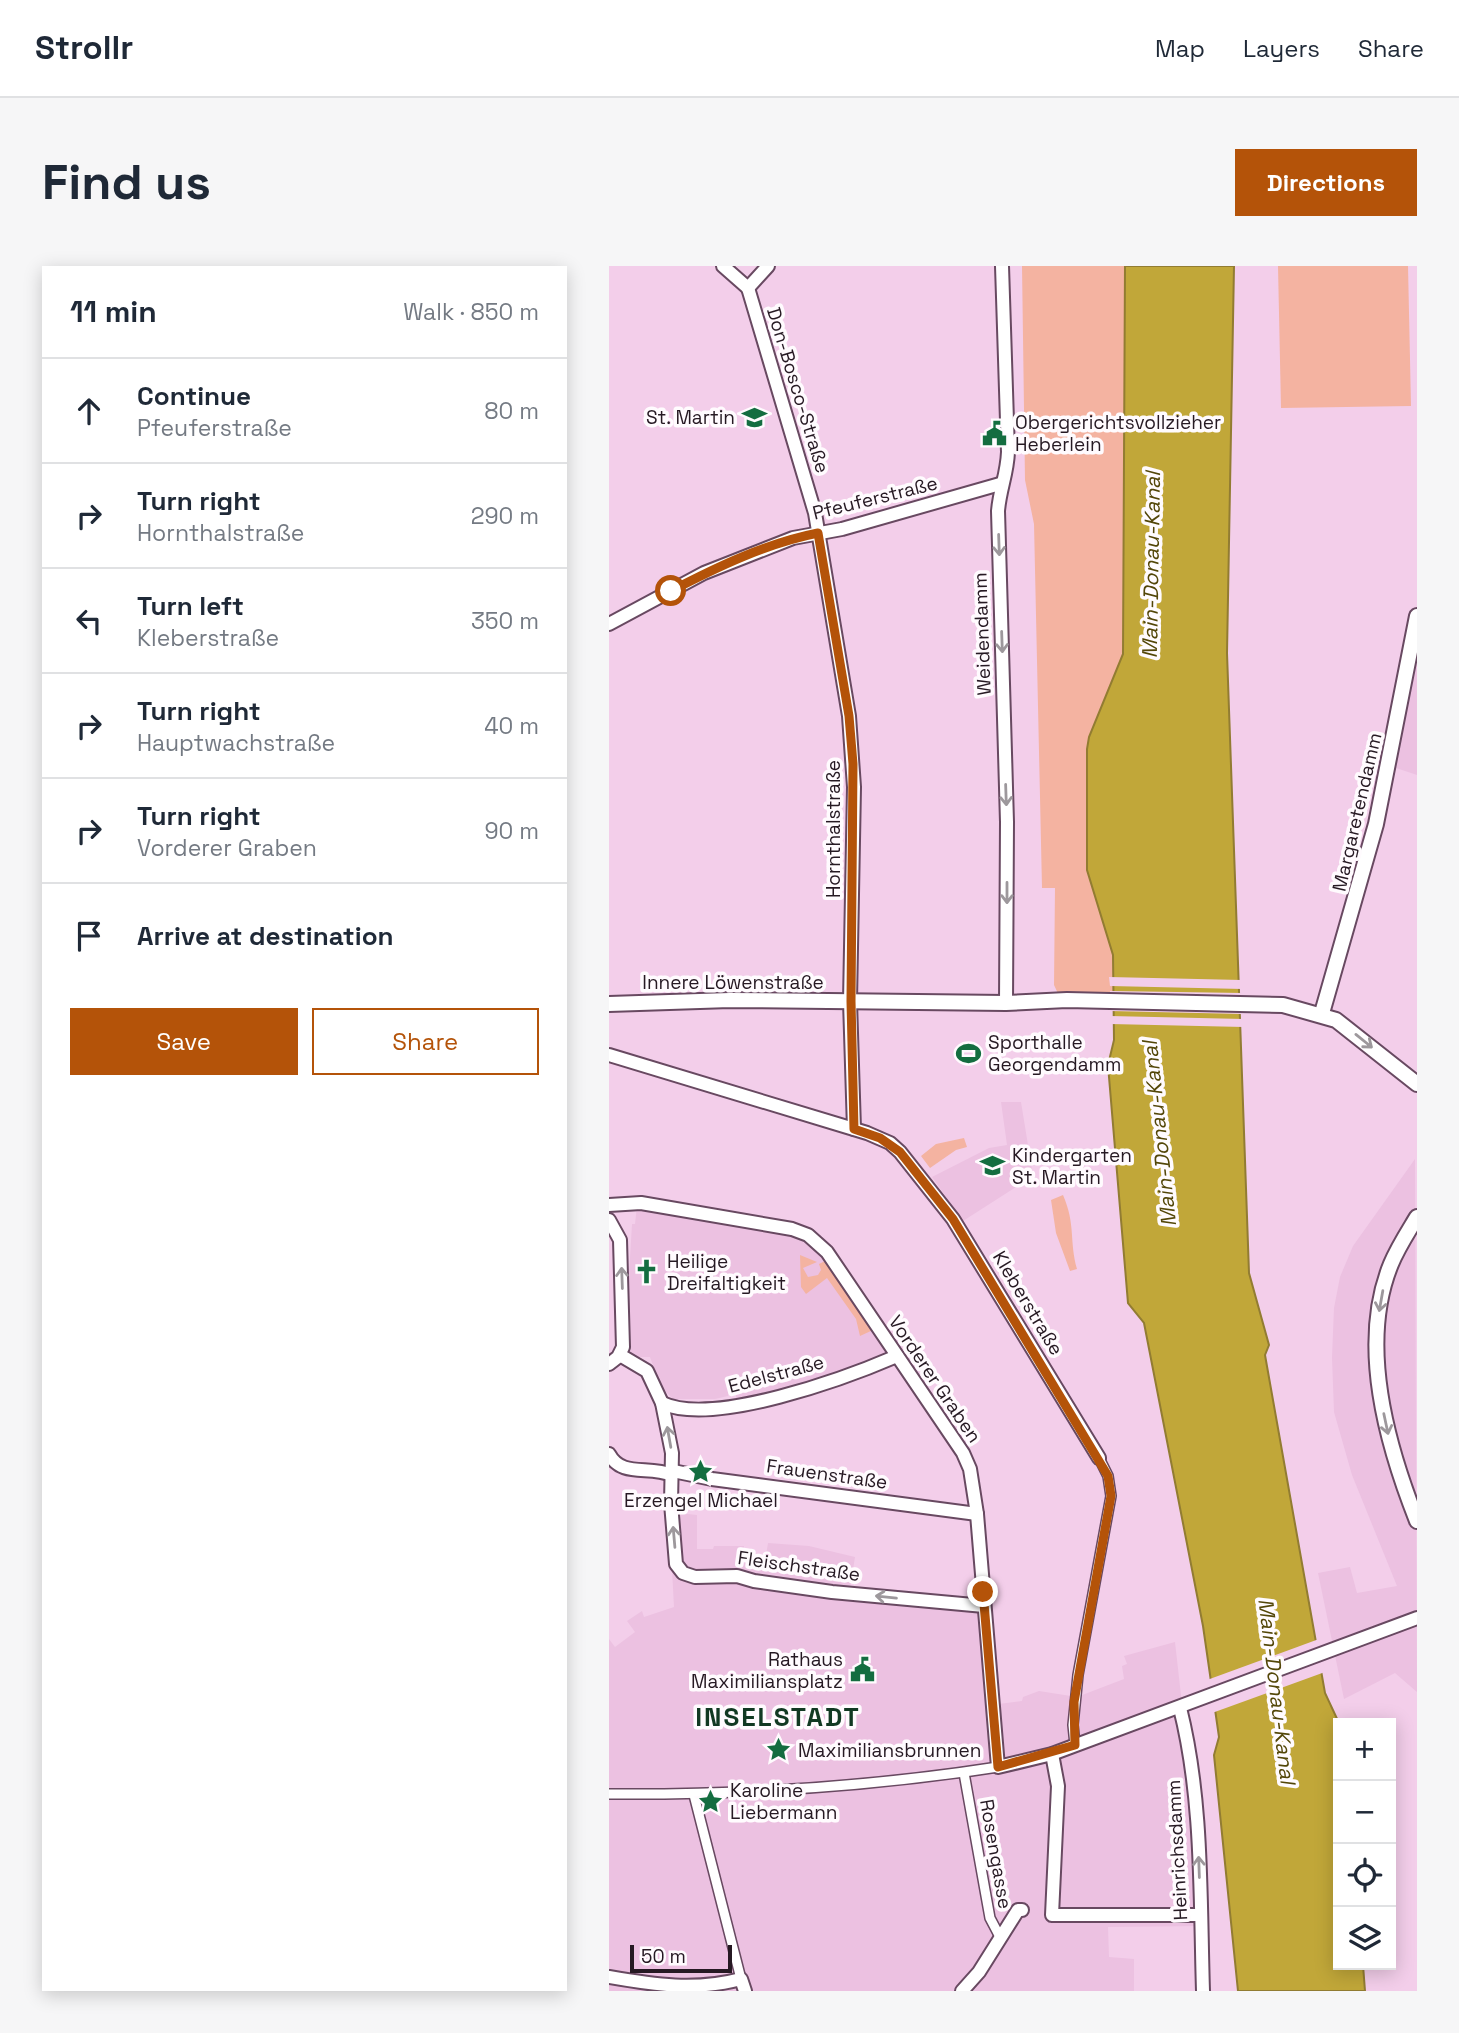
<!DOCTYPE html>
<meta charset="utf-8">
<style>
:root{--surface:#fff;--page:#f6f6f7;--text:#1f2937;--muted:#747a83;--line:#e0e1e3;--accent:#b45309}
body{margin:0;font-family:"Space Grotesk",sans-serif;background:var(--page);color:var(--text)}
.controls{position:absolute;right:21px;bottom:21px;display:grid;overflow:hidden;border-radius:0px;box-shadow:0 4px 18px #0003}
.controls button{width:63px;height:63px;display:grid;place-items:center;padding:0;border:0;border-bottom:2px solid var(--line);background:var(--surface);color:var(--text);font:35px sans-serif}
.scale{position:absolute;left:21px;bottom:18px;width:102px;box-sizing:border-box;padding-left:7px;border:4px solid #261923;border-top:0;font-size:19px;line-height:24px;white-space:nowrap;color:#261923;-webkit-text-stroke:5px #fffbfe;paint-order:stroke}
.stop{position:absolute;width:21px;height:21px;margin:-16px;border:5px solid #b45309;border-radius:50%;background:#fff}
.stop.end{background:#b45309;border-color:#fff;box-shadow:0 2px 7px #0008}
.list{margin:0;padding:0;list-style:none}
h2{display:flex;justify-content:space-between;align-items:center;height:91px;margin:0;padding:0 28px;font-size:30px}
h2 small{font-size:23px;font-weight:400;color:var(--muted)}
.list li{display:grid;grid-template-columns:46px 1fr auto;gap:21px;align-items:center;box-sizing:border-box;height:105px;padding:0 28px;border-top:2px solid var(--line)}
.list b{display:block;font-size:26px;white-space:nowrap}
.list p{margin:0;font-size:23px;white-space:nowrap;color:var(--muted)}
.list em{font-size:23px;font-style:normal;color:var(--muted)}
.actions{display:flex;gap:14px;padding:21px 28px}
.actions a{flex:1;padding:16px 0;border:2px solid var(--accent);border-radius:0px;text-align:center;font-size:24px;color:var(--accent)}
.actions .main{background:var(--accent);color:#fff}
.icon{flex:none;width:38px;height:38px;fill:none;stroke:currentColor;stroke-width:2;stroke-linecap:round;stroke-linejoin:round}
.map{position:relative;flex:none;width:808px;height:1725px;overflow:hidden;border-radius:0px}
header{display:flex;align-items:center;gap:42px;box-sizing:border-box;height:98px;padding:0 35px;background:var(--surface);border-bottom:2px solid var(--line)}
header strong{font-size:33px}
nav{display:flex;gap:38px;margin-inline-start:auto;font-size:24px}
.intro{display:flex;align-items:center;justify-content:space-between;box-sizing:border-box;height:168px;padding:0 42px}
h1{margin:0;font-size:49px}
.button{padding:18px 32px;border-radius:0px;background:var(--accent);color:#fff;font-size:24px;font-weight:700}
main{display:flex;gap:42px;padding:0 42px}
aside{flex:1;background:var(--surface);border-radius:0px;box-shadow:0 4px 18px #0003}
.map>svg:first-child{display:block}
.built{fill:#ecc1e1}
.green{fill:#f4b3a1}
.water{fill:#c1a739;stroke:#927c32;stroke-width:2}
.pier{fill:#f3ceea}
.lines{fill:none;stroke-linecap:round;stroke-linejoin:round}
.pedestrian-casing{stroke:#684961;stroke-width:12}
.minor-casing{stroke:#684961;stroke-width:16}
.tertiary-casing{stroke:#684961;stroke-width:18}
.pedestrian{stroke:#fff;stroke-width:9}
.minor{stroke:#fff;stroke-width:12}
.tertiary{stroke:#fff;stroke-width:14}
.oneway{stroke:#9d989c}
.route{stroke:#b45309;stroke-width:9}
.labels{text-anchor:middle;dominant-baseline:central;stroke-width:7;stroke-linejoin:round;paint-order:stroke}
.street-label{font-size:19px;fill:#261923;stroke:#fffbfe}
.poi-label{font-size:19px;fill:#261923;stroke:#fffbfe;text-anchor:start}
.water-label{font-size:21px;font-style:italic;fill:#534608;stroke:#fffbfe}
.district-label{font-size:26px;font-weight:bold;letter-spacing:2px;fill:#123923;stroke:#fffbfe}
</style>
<header>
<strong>Strollr</strong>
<nav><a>Map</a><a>Layers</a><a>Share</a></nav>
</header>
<div class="intro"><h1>Find us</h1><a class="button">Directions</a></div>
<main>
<aside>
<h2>11 min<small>Walk · 850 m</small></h2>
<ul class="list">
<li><svg class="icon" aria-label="ahead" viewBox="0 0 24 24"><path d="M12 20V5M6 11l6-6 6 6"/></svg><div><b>Continue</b><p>Pfeuferstraße</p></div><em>80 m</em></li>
<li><svg class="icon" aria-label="right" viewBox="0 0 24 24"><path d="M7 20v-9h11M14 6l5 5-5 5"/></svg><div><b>Turn right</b><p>Hornthalstraße</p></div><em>290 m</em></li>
<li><svg class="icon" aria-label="left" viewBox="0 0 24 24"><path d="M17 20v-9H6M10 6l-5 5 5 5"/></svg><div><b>Turn left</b><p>Kleberstraße</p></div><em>350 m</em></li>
<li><svg class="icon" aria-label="right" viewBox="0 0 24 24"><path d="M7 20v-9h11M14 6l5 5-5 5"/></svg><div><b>Turn right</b><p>Hauptwachstraße</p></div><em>40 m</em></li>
<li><svg class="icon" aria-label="right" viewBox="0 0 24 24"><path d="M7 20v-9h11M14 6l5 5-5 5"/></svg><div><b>Turn right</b><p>Vorderer Graben</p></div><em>90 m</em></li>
<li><svg class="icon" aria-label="arrive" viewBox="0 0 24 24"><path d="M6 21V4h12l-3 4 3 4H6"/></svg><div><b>Arrive at destination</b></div></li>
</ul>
<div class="actions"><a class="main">Save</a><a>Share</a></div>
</aside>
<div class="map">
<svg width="808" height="1725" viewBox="0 0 808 1725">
<rect width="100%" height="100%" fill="#f3ceea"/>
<!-- built -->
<g class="built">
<path d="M808,383V509L787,502Z"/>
<path d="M392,836H412L424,910L354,955L323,911L380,882L398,879Z"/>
<path d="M806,893L808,1426L786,1407L735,1433L709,1307L741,1301L748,1327L788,1320L743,1209L725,1146L723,1092L725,1042L731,1011L744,980Z"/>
<path d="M28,940L182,967L195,973L218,994L279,1088L199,1119L127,1135V1124L119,1125V1130L106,1133H64L52,1121L41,1091H22L20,1061L17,1060L23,958H26Z"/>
<path d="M60,1246L88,1249V1283H104L105,1280H135L134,1291L156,1295L159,1277L200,1280L246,1291L239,1334L374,1346L382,1439L413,1435L414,1431L430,1425L468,1431L515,1413L513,1400L518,1398L515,1390L566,1376L598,1660L499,1661L500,1691L525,1693V1725H0V1373L6,1381L26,1366L18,1355L33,1345L35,1351L65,1341Z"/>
</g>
<!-- green -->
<g class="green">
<path d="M413,0H516L514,388L480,471L478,483V604L504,689V737L454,738L445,719L446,622H433L425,258L416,214Z"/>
<path d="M669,0H799L802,140L672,142Z"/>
<path d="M355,872L358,881L347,884L321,902L312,890L327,878Z"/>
<path d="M454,929C467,959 460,975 468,1003L461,1005L447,967L442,934Z"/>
<path d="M191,989L208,996L194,1002L199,1011L209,1009L212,1004L210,998L218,994L264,1064L251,1070L247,1053L218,1012L197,1028L192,1021Z"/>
</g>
<!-- water -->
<path class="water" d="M516,0H625L618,387L640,1007L660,1079L656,1089L716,1427L730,1457L729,1699H754L756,1725H629L605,1489L610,1471L594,1360L535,1057L519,1037L499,799L505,774L504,689L478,604V483L480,471L514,388Z"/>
<!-- pier -->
<g class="pier">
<path d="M500,711L633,714L634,723L501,720Z"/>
<path d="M501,725L634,727V748L501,745Z"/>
<path d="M501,750L635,753V761L501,758Z"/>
<path d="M710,1373L716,1406L603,1447L598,1414Z"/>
</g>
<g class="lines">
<defs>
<g id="pedestrian">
<path d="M466,1479L464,1459L469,1409L502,1230L499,1210L490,1192"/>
<path d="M355,1507L381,1652L391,1671"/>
<path d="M0,1528C131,1529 260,1521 389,1501"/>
<path d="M85,1529L132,1713"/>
</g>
<g id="minor">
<path d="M114,0L139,22"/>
<path d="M393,0L399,186C398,209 391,222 389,245L398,556L397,737"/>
<path d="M139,22L206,247L240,450L245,521L241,735L245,863"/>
<path d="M139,22L159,0"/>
<path d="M0,358L95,307L184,272L233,263L391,218"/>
<path d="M0,789L258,867L281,877L291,886L344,953L490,1192"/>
<path d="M0,939L32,937L183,963L199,969L218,986L354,1187L361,1203L368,1248L389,1501L443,1488L808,1352"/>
<path d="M0,954L11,974L14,1081L9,1091L0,1098"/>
<path d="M11,1089L38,1105L53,1137L63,1187L62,1237L67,1298L74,1307L86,1311L128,1310L145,1315L223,1326L375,1340"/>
<path d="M53,1137C104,1161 237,1112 288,1090"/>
<path d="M0,1188C13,1212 39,1199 63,1209"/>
<path d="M64,1205L103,1213L368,1248"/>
<path d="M571,1442C594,1533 591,1631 594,1725"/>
<path d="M443,1488L449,1520L443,1649H592"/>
<path d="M0,1711C45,1719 87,1725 132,1713L136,1725"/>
<path d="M353,1725L370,1706L409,1644H413"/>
</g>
<g id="tertiary">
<path d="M0,738L121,734L397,737L458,734L674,739L727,754L808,818"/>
<path d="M713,747L767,558L808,350"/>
<path d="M808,951C799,966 789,981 782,998C749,1078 778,1179 808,1255"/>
</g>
</defs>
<!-- pedestrian casing -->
<use href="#pedestrian" class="pedestrian-casing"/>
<!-- minor casing -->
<use href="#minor" class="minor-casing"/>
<!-- tertiary casing -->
<use href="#tertiary" class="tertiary-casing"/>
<!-- pedestrian -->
<use href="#pedestrian" class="pedestrian"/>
<!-- minor -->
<use href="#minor" class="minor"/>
<!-- tertiary -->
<use href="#tertiary" class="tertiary"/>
</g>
<!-- one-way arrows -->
<defs><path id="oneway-shaft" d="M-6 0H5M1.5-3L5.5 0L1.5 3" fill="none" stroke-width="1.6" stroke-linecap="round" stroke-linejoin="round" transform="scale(1.75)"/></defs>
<g class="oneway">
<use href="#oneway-shaft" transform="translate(390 279) rotate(88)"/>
<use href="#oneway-shaft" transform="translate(393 376) rotate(88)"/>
<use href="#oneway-shaft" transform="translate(397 529) rotate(88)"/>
<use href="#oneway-shaft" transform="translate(398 627) rotate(90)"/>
<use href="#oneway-shaft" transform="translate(755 775) rotate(39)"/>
<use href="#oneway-shaft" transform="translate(13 1012) rotate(-92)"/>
<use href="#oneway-shaft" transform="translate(772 1035) rotate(100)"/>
<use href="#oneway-shaft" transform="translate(777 1158) rotate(78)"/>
<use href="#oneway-shaft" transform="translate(60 1171) rotate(-100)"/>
<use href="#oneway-shaft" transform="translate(65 1271) rotate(-95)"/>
<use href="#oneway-shaft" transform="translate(277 1331) rotate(-174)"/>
<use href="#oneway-shaft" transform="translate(590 1601) rotate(-92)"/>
</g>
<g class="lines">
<!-- route -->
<path class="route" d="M62,325C108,301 158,277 209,267L240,450L244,498L242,735L245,863L271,872L291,886L344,953L499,1210L502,1230L465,1436L466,1479L389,1501L374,1326"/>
</g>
<!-- icons -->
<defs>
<symbol id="school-bare" viewBox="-9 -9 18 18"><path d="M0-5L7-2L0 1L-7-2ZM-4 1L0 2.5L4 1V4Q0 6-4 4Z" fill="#146d40" stroke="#fffbfe" stroke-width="2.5" paint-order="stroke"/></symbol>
<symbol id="civic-bare" viewBox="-9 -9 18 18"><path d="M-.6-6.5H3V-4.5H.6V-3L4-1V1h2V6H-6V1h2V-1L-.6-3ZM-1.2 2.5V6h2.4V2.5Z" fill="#146d40" stroke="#fffbfe" stroke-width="2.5" paint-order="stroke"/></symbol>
<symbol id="stadium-bare" viewBox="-9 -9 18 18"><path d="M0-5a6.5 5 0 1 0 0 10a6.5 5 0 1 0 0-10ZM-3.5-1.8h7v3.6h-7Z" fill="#146d40" stroke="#fffbfe" stroke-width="2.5" paint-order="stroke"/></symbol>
<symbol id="church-bare" viewBox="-9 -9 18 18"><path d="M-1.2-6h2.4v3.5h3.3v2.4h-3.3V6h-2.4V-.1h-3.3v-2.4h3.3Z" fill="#146d40" stroke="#fffbfe" stroke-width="2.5" paint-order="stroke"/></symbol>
<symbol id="sight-bare" viewBox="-9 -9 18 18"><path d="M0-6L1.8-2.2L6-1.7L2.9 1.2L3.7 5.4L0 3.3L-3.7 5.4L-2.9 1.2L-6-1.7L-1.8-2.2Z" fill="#146d40" stroke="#fffbfe" stroke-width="2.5" paint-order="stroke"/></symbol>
</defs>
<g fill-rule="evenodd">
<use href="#school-bare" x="128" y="134" width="35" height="35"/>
<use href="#civic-bare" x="368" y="150" width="35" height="35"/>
<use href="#stadium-bare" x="342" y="770" width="35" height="35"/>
<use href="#school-bare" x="366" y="882" width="35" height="35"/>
<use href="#church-bare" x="20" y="988" width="35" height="35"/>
<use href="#sight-bare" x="74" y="1188" width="35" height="35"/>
<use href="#civic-bare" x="236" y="1386" width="35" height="35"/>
<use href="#sight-bare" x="152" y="1466" width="35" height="35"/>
<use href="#sight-bare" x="84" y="1518" width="35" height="35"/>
</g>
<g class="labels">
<!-- street labels -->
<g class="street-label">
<text transform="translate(189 124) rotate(73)">Don-Bosco-Straße</text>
<text transform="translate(266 232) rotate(-14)">Pfeuferstraße</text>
<text transform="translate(373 368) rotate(-92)">Weidendamm</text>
<text transform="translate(748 546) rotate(-77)">Margaretendamm</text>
<text transform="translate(224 563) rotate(-90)">Hornthalstraße</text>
<text x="124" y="716">Innere Löwenstraße</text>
<text transform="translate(419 1037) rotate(59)">Kleberstraße</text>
<text transform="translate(167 1108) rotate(-15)">Edelstraße</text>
<text transform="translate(326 1113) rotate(56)">Vorderer Graben</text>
<text transform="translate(218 1208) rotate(8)">Frauenstraße</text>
<text transform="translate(190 1300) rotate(8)">Fleischstraße</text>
<text transform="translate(568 1584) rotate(-93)">Heinrichsdamm</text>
<text transform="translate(387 1588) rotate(80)">Rosengasse</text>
</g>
<!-- poi labels -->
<g class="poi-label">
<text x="126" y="151" text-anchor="end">St. Martin</text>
<text x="406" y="156">Obergerichtsvollzieher<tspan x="406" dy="22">Heberlein</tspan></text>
<text x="379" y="776">Sporthalle<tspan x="379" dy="22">Georgendamm</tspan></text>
<text x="403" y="889">Kindergarten<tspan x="403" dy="22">St. Martin</tspan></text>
<text x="58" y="995">Heilige<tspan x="58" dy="22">Dreifaltigkeit</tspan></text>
<text x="92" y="1234" text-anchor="middle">Erzengel Michael</text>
<text x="234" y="1393" text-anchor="end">Rathaus<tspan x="234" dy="22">Maximiliansplatz</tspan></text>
<text x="189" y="1484">Maximiliansbrunnen</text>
<text x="121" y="1524">Karoline<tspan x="121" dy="22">Liebermann</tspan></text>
</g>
<!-- water labels -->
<g class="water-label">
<text transform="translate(542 299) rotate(-89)">Main-Donau-Kanal</text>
<text transform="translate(550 868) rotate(-96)">Main-Donau-Kanal</text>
<text transform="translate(668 1425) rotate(83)">Main-Donau-Kanal</text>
</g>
<!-- district labels -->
<g class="district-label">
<text x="169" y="1451">INSELSTADT</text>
</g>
</g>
</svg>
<div class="controls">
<button>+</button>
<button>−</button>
<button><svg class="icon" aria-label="locate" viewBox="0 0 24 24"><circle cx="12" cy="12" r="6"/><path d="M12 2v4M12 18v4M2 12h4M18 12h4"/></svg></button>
<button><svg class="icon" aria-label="layers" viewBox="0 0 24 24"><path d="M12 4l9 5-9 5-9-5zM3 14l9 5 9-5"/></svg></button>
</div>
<div class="scale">50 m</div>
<div class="stop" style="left:62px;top:325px"></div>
<div class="stop end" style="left:374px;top:1326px"></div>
</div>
</main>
